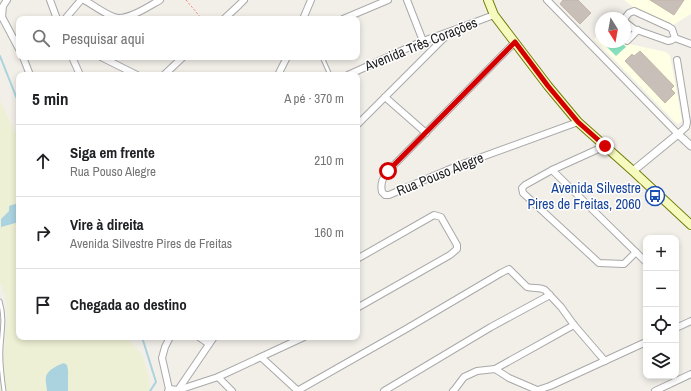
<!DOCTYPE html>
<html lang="pt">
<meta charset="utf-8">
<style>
:root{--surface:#fff;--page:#f6f6f6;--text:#202124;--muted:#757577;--line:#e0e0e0}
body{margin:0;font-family:"Archivo Narrow",sans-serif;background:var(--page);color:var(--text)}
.controls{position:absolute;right:12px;bottom:12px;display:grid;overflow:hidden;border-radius:8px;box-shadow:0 2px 6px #0003}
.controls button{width:36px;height:36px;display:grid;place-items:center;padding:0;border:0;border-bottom:1px solid var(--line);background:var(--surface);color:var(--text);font:20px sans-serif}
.compass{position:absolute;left:595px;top:12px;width:36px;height:36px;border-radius:50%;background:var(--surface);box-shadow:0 2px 6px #0003;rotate:169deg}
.stop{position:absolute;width:12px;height:12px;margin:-9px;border:3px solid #d40000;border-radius:50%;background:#fff}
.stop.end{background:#d40000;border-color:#fff;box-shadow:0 1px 4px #0008}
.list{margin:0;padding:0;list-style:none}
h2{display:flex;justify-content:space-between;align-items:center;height:52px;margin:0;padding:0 16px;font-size:17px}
h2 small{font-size:13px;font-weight:400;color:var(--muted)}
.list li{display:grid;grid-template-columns:26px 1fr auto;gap:12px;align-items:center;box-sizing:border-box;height:72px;padding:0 16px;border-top:1px solid var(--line)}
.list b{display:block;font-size:15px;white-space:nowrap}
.list p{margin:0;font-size:13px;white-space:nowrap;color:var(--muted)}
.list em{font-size:13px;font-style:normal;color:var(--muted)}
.icon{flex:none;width:22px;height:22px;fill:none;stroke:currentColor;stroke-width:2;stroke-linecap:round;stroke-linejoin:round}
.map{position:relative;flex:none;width:691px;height:391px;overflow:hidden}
.search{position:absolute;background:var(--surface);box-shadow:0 2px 6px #0003;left:16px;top:16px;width:344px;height:44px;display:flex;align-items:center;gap:10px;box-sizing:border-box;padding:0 14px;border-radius:8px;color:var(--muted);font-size:15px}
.panel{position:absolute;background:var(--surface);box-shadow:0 2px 6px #0003;left:16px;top:72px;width:344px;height:268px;border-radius:8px}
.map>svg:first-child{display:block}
.education{fill:#ffffe5}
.farmland{fill:#eef0d5}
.pitch{fill:#88e0be}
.water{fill:#aad3df}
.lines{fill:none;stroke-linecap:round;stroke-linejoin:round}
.stream{stroke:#aad3df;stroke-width:2}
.building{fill:#c7bfb8;stroke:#c4b6ab}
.service-casing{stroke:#a9a9a9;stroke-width:5}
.minor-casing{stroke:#a9a9a9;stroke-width:8}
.tertiary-casing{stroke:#a9a9a9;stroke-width:9}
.secondary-casing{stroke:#707d05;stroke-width:10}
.path{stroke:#fa8072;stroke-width:1;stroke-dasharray:2 2;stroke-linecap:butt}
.service{stroke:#fff;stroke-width:3}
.minor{stroke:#fff;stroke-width:6}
.tertiary{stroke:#fff;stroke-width:7}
.secondary{stroke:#f7fabf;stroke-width:8}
.route{stroke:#d40000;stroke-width:5}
.labels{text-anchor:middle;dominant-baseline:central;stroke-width:3;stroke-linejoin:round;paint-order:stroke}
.street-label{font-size:14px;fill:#222;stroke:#fff}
.transit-label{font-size:14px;fill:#164399;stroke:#fff;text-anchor:end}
</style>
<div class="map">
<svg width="691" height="391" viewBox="0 0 691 391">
<rect width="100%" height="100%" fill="#f2efe9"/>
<!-- education -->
<g class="education">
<path d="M624,0H691V14L673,25L637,10Z"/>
<path d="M601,32V42H625V41L629,44L666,52L670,56L682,120L681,122L679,124L676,123L594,39Z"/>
</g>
<!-- farmland -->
<path class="farmland" d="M0,100L19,141V337H125L142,354L148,374L150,391H0V364H3L7,316V303L0,281Z"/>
<!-- pitch -->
<path class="pitch" d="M602,42H621L626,47L616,56Z"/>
<!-- water -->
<g class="water">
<path d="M18,203L17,212L19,214V222L1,227V219L9,211V206Z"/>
<path d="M64,363L67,365L68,370V391H47C47,387 45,381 46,377C47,370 58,365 64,363Z"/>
</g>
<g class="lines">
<!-- stream -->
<g class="stream">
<path d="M0,56L19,104"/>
<path d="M142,337L156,382L150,391"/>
</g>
</g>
<!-- building -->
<g class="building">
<path d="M563,0H578L591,13L580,24L560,4Z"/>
<path d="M650,0H684L674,15Z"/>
<path d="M640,51L674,86L671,89L675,93L665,103L625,61L632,54L634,56Z"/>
</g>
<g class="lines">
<defs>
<g id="service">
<path d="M322,57L330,75"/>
<path d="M0,301C5,318 2,330 1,347C0,361 2,377 4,391"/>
</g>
<g id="minor">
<path d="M7,0L3,6L2,17L19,49"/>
<path d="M50,0L57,19"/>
<path d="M84,0C93,5 105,14 114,17C126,22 149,6 160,0"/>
<path d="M407,0L423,41"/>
<path d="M547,0L678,134L686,127L687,122L677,60"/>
<path d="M625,18L629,13L634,11L669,27L672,29L675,38"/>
<path d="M65,19L81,0"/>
<path d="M224,19L239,5L244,0"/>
<path d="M303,19L311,0"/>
<path d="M343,19L388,0"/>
<path d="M625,21V22L634,29L668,41L672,40L675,38"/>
<path d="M675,38L691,44"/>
<path d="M627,41L638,30"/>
<path d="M515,42L388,171C383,178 380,183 382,192L385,195H389L457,166L578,122"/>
<path d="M23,57L30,75"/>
<path d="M72,57L80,75"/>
<path d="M101,57L137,75"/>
<path d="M164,75L183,57"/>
<path d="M278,75L287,57"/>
<path d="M348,75L423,41L451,31L494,15"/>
<path d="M385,97L426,133"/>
<path d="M357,125L449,33"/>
<path d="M605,146L552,170L525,185L522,188L523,193L599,263L624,264L636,252"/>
<path d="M552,170L646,262"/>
<path d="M357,259L434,215L441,217L457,245V249L450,255L357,308"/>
<path d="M676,328L691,321"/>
<path d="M199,337L209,344"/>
<path d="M261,357L298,391"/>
<path d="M495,369L574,325"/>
<path d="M218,377L232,391"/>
<path d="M169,389L178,390L218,377L304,337"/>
<path d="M178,390L214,337"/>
<path d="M168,391L169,389L162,358L165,347L170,337"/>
<path d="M297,391L406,329L501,273L509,269L527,287C533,289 540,287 545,290L561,307L574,325L605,361"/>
<path d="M384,391L491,327L550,295"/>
<path d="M453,391L455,389L464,377L477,371L495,369L509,378L537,390"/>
<path d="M535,391L550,386L646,342"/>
<path d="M655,391L691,374"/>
</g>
<path id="tertiary" d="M633,171L678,134L691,146"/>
<path id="secondary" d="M488,0L494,15L548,86L578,122L633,171L691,225"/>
</defs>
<!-- service casing -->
<use href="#service" class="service-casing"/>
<!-- minor casing -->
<use href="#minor" class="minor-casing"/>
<!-- tertiary casing -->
<use href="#tertiary" class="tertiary-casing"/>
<!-- secondary casing -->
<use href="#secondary" class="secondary-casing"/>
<!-- path -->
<path class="path" d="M186,0L202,19"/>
<!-- service -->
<use href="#service" class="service"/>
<!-- minor -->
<use href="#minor" class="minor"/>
<!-- tertiary -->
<use href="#tertiary" class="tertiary"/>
<!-- secondary -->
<use href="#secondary" class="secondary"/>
</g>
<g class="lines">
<!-- route -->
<path class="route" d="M388,171L515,42L548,86L578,122L605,146"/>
</g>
<!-- icons -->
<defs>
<symbol id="bus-ring" viewBox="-11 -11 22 22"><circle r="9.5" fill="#fff" stroke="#1a4fb4" stroke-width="1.5"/><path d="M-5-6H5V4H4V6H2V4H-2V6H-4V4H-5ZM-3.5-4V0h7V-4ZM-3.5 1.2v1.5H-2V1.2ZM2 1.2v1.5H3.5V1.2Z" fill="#1a4fb4"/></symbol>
</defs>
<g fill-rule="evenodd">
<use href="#bus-ring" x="644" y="185" width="22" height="22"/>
</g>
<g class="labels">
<!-- street labels -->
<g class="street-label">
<text transform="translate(421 44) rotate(-22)">Avenida Três Corações</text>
<text transform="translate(440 174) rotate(-22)">Rua Pouso Alegre</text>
</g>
<!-- transit labels -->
<g class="transit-label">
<text x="641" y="188">Avenida Silvestre<tspan x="641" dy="16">Pires de Freitas, 2060</tspan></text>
</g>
</g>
</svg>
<div class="controls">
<button>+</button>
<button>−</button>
<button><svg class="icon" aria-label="locate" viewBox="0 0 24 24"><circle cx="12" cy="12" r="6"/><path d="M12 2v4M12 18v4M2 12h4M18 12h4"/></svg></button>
<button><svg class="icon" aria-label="layers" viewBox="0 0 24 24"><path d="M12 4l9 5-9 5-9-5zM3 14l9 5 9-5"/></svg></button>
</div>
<svg class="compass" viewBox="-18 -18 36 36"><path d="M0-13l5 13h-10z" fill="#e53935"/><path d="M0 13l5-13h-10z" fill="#757577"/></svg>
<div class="stop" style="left:388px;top:171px"></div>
<div class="stop end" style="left:605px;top:146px"></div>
<div class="search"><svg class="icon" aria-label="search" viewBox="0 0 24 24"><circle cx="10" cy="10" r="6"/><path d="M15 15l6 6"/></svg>Pesquisar aqui</div>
<section class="panel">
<h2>5 min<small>A pé · 370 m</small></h2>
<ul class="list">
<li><svg class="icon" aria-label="ahead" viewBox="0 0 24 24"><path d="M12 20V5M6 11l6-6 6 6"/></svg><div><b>Siga em frente</b><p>Rua Pouso Alegre</p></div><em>210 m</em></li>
<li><svg class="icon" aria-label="right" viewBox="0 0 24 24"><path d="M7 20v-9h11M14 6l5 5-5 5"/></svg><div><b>Vire à direita</b><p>Avenida Silvestre Pires de Freitas</p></div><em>160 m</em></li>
<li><svg class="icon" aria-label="arrive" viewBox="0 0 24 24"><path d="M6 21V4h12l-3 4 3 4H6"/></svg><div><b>Chegada ao destino</b></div></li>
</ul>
</section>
</div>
